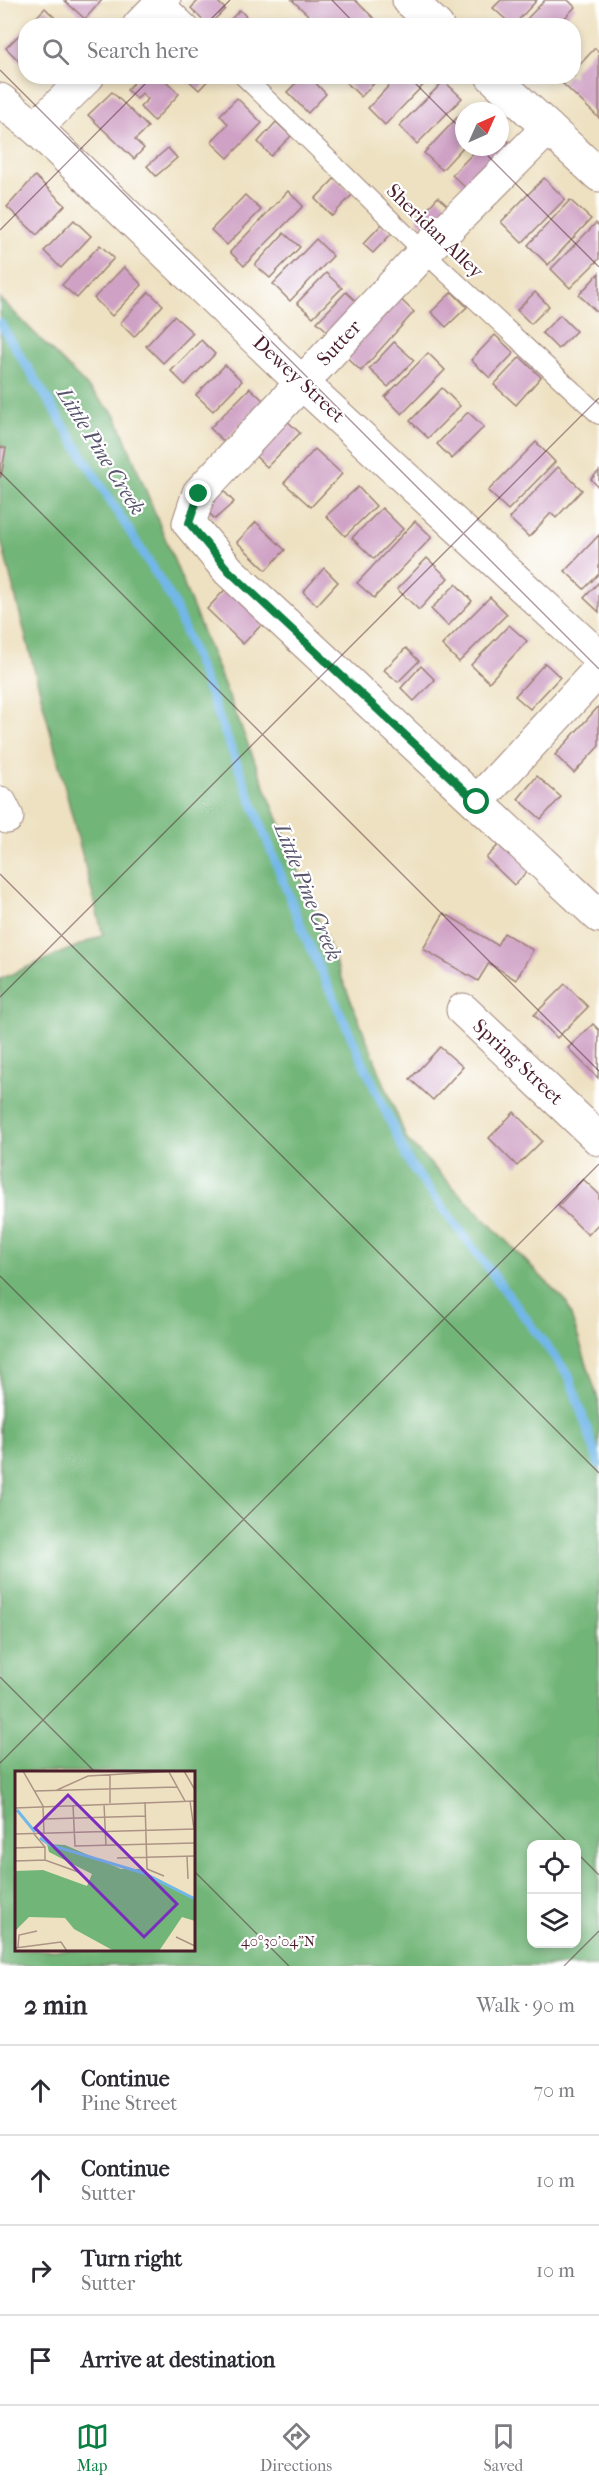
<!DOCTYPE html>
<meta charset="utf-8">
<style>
:root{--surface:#fff;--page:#f2f2f3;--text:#2b2b33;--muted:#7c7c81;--line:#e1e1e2;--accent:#0b8043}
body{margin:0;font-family:"IM FELL French Canon",serif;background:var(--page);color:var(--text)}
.controls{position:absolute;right:18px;bottom:18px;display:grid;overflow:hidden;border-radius:12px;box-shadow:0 3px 9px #0003}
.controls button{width:54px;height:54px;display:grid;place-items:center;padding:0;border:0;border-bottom:2px solid var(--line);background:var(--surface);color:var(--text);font:30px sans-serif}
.compass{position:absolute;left:455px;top:102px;width:54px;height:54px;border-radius:50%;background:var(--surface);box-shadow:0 3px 9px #0003;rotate:45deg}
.stop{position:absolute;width:18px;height:18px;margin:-14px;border:4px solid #0b8043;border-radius:50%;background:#fff}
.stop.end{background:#0b8043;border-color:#fff;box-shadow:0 2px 6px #0008}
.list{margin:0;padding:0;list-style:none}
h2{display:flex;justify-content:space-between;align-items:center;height:78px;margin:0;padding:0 24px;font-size:26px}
h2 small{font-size:20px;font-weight:400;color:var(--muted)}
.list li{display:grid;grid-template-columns:39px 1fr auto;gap:18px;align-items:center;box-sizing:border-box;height:90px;padding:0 24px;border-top:2px solid var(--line)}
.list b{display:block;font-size:22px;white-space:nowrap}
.list p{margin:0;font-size:20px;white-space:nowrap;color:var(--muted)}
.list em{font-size:20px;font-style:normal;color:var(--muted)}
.icon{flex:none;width:33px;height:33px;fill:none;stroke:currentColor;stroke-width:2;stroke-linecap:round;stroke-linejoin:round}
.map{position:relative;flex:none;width:599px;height:1966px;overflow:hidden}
.search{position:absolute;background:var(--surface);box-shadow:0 3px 9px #0003;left:18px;right:18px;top:18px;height:66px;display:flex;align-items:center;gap:15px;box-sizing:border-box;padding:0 21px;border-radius:24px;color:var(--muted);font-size:22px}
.sheet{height:438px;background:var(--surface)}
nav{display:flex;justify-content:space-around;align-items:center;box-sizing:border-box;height:84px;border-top:2px solid var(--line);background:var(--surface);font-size:16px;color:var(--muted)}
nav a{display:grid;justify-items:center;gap:3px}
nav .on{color:var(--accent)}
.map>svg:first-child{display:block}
.forest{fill:#72b578;stroke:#5e6a52;stroke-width:1.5;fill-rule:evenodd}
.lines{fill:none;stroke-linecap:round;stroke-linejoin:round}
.stream{stroke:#72b7e8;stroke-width:9}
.building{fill:#cfa1c5}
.service-casing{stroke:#9c8076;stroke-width:20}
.minor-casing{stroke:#9c8076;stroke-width:35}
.tertiary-casing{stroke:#9c8076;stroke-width:35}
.service{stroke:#fff;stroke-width:18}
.minor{stroke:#fff;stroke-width:33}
.tertiary{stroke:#fff;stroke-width:33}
.route{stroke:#0b8043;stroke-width:8}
.ticks{fill:none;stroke:#4a1f2b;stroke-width:1.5;stroke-opacity:0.45}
.labels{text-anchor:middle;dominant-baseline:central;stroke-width:4.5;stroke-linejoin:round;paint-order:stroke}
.street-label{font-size:20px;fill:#4a1f2b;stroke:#fff}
.water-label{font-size:21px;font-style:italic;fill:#58546d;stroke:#fff}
.inset-river{fill:none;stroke:#72b7e8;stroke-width:3}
.inset-road{fill:none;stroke:#ac9385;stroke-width:1.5}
.view{fill:#7b2cbf;fill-opacity:0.15;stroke:#7b2cbf;stroke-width:3}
.inset-edge{fill:none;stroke:#4a1f2b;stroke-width:3}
.ticks-label{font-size:15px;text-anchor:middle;fill:#4a1f2b;stroke:#fff;stroke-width:4.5;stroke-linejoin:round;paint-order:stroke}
</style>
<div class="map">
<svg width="599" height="1966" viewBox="0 0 599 1966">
<rect width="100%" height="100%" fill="#fff"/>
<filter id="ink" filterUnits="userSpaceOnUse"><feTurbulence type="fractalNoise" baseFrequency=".0167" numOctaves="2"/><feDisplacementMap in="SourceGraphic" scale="12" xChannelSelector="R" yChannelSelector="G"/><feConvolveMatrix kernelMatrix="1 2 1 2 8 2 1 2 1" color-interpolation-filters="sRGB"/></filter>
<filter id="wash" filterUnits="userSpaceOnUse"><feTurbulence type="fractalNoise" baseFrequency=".008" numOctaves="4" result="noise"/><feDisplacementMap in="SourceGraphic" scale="24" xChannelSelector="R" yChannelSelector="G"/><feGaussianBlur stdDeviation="1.35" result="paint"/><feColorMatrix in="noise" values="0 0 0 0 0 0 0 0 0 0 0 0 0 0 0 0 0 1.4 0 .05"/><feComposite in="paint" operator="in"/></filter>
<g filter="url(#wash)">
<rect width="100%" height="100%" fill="#eee1c1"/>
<!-- forest -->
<path class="forest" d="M0,298L116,416L407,1140L567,1303L599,1402V1966H0V979L103,935L0,537ZM16,1772H194V1950H16ZM532,1844H576V1944H532Z"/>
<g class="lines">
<!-- stream -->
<path class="stream" d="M0,323L173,601L304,934L410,1164L569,1376L599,1464"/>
</g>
<g id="blocks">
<!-- building -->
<g class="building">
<path d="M64,0H102L85,19Z"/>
<path d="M199,0H216L225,9L208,26L191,8Z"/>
<path d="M292,0H355L382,26H320Z"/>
<path d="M501,0H537L513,26L493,8Z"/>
<path d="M545,0H568L575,7L557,26H520Z"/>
<path d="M45,8L63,26H28Z"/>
<path d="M240,10L255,26H224Z"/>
<path d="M26,28V68L6,48Z"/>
<path d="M595,48L599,52V118L562,83L568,76H574V71Z"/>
<path d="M140,76H161L179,94L154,121L140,107L148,99L142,93L137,99L127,90Z"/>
<path d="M184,76H212L199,90Z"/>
<path d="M303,76H309L326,94L308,113L287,92Z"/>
<path d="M352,76H381L361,97L346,82Z"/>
<path d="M398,76H432L385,125L368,108Z"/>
<path d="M444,81L462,98L417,144L399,126Z"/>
<path d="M112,92L148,127L135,140L144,148L134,159L88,115Z"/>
<path d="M237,98L262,123L228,158L211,142L228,124L220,115Z"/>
<path d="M469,105L476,111H464V146L442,170L424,153Z"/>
<path d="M276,122L291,136L271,156L258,142Z"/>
<path d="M500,134L513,146L469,191L452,175L479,147H500Z"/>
<path d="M168,148L177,158L156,176L147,166Z"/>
<path d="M35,176L65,205L37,235L7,207Z"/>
<path d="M335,178L353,194L332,216L315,199Z"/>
<path d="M544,178L565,199L522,243L501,222Z"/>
<path d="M288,191L303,206L244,266L230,252Z"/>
<path d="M245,195L261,210L227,245L211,230Z"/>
<path d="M438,197L451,209L430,232L417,220Z"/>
<path d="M570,200L591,219L548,265L528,245Z"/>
<path d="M74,220L91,236L61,268L44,251Z"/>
<path d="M596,223L599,226V259L570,288L551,269Z"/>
<path d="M382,224L392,233L373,253L363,244Z"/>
<path d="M284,233L300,247L270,278L255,265Z"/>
<path d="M316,239L333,256L290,301L273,284Z"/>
<path d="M100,245L114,258L77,298L62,285Z"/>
<path d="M124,267L142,285L112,316L94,298Z"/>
<path d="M326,273L342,288L313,317L297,303Z"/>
<path d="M599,273V311L598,313L579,295Z"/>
<path d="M149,292L163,305L134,337L120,323Z"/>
<path d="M346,292L361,306L333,336L317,322Z"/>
<path d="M452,292L467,307L446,327L431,312Z"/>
<path d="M535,292L549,306L531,324L517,310Z"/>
<path d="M394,293L414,312L361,371L341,352Z"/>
<path d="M560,315L576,331L558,349L542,333Z"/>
<path d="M174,316L193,333L163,363L146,346Z"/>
<path d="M495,335L514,353L490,378L471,360Z"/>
<path d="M201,340L215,354L185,385L171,371Z"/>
<path d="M394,342L414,360L388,387L369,369Z"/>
<path d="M428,353L445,370L402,414L385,397Z"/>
<path d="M520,357L541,377L516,405L494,385Z"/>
<path d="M225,365L242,381L213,411L196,395Z"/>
<path d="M250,388L264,401L224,442L210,428Z"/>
<path d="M442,388L460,406L428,438L410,421Z"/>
<path d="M468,412L484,427L452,459L437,444Z"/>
<path d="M283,417L300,433L267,467L250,451Z"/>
<path d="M536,442L555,462L508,510L488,491Z"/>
<path d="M0,447L6,448L1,477H0Z"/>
<path d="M315,449L342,474L311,507L284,483Z"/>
<path d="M558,467L582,490L556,518L551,513L529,537L509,518Z"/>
<path d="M599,471V488L591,479Z"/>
<path d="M220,487L234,502L215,519L201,505Z"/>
<path d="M358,487L376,506L345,536L326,516Z"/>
<path d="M382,508L403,529L374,559L352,538Z"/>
<path d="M415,521L432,537L374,598L357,583Z"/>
<path d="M256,522L285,550L266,570L237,542Z"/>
<path d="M599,535V574L584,589L565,571Z"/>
<path d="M427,558L448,578L419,610L397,589Z"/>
<path d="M324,568L338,582L317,605L303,592Z"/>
<path d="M599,582V612L584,598Z"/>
<path d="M231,583L268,618L243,644L207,609Z"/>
<path d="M456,584L472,601L448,626L431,609Z"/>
<path d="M490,597L507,614L459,662L442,645Z"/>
<path d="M509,625L527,641L489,682L471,665Z"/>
<path d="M406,648L419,661L398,682L384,670Z"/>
<path d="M545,663L560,677L530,709L515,696Z"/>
<path d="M421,666L435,680L414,701L401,688Z"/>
<path d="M599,706V746L574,773L555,755Z"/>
<path d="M537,776L561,797L541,819L518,799Z"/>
<path d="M509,834L537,862L514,885L486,858Z"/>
<path d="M444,913L497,945L504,933L533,950L516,980L489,963L478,981L423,949Z"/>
<path d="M565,984L588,1007L557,1038L534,1015Z"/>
<path d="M593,1024L599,1030L598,1078L568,1048Z"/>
<path d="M440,1047L463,1067L433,1100L410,1079Z"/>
<path d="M514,1112L542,1141L517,1166L489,1138Z"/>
<path d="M583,1179L599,1194V1223L588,1235L558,1206Z"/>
</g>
</g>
</g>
<g filter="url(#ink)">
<use href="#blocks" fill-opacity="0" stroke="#9c8076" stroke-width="1.5"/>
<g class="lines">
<defs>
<g id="service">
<path d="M164,1L190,26"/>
<path d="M243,76L424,252L599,415"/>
</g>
<g id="minor">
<path d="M139,26L164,0"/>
<path d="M0,100L36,128L302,383L599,657"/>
<path d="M36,128L88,76"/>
<path d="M548,128L424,252L199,493L189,523L229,571L599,916"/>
<path d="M477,802L599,670"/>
<path d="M0,803L7,817"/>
<path d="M463,1010L599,1139"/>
</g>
<g id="tertiary">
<path d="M409,0L437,26"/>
<path d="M492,76L599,175"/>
</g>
</defs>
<!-- service casing -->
<use href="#service" class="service-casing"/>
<!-- minor casing -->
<use href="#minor" class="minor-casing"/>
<!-- tertiary casing -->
<use href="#tertiary" class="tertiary-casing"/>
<!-- service -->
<use href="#service" class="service"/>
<!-- minor -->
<use href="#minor" class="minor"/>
<!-- tertiary -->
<use href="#tertiary" class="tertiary"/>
</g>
</g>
<g class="lines" filter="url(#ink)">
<!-- route -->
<path class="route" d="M199,494L189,523L229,571L477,802"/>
</g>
<!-- ticks -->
<path class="ticks" d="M332,0L357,26M204,26L230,0M0,70L599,669M408,76L464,132M479,147L599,267M0,230L153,76M0,472L599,1071M0,874L599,1473M0,997L599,398M0,1276L569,1844M0,1677L95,1772M0,1763L599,1164M576,1852L599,1875M194,1871L289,1966M564,1966L599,1931"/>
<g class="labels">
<!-- street labels -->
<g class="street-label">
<text transform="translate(435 231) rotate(44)">Sheridan Alley</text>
<text transform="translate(339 343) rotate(-47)">Sutter</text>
<text transform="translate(299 379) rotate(43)">Dewey Street</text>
<text transform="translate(518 1062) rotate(43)">Spring Street</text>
</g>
<!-- water labels -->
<g class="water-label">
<text transform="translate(101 451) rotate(58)">Little Pine Creek</text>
<text transform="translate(308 892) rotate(68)">Little Pine Creek</text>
</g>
</g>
<!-- overview -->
<g transform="translate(15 1771)">
<rect width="180" height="180" fill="#eee1c1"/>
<path d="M32,73L50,74L106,98H124L180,127V150L167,146L144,180H99L59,158L50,147L14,146L0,160V100L28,99L72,115L77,103L34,81Z" fill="#72b578"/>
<path class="inset-river" d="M2,39L20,61M25,67L35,74L128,102L180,128"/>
<path class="inset-road" d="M8,0L28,35L29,62M169,0L180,19M154,1L170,30M95,4V32M42,19L73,5L161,0M20,20L162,16M175,30L179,58M130,31L132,98L149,105M89,33L91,75M58,34L60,75L180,72M0,37L180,30M29,48L130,45M0,63L180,58M19,63L30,76V89M0,77L30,76M172,85L173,108M102,87L180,85M0,90L30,89L66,102M161,166L180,175M3,176L4,164L22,160M0,177L46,171L52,180"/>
<path class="view" d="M53,24L162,133L129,166L20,57Z"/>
<rect width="180" height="180" class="inset-edge"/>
</g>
<g class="ticks-label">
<text x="278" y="1946">40°30'04"N</text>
</g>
</svg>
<div class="controls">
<button><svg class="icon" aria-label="locate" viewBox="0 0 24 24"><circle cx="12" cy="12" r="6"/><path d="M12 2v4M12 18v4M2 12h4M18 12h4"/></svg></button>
<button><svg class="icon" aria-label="layers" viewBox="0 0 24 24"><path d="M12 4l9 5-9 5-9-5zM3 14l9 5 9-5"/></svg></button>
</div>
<svg class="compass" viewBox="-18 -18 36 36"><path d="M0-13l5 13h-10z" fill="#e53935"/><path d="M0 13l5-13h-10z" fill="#7c7c81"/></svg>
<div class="stop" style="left:477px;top:802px"></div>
<div class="stop end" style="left:199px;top:494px"></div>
<div class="search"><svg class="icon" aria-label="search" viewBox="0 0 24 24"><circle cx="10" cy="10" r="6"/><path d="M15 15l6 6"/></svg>Search here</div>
</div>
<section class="sheet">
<h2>2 min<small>Walk · 90 m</small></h2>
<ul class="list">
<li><svg class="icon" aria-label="ahead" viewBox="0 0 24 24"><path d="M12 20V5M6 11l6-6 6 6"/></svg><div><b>Continue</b><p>Pine Street</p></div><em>70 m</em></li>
<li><svg class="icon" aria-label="ahead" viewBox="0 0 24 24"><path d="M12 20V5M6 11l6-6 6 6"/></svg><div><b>Continue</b><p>Sutter</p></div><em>10 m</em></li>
<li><svg class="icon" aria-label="right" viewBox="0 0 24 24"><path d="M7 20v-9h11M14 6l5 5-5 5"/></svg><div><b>Turn right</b><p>Sutter</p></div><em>10 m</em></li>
<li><svg class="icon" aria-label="arrive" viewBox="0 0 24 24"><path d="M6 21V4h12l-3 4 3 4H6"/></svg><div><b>Arrive at destination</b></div></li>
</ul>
</section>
<nav>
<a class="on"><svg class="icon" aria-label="map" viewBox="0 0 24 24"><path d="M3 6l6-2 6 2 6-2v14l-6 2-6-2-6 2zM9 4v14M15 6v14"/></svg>Map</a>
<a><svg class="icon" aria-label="directions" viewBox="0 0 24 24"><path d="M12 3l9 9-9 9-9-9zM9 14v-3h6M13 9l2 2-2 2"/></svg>Directions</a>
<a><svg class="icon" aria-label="saved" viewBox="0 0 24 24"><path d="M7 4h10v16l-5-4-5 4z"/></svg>Saved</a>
</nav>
